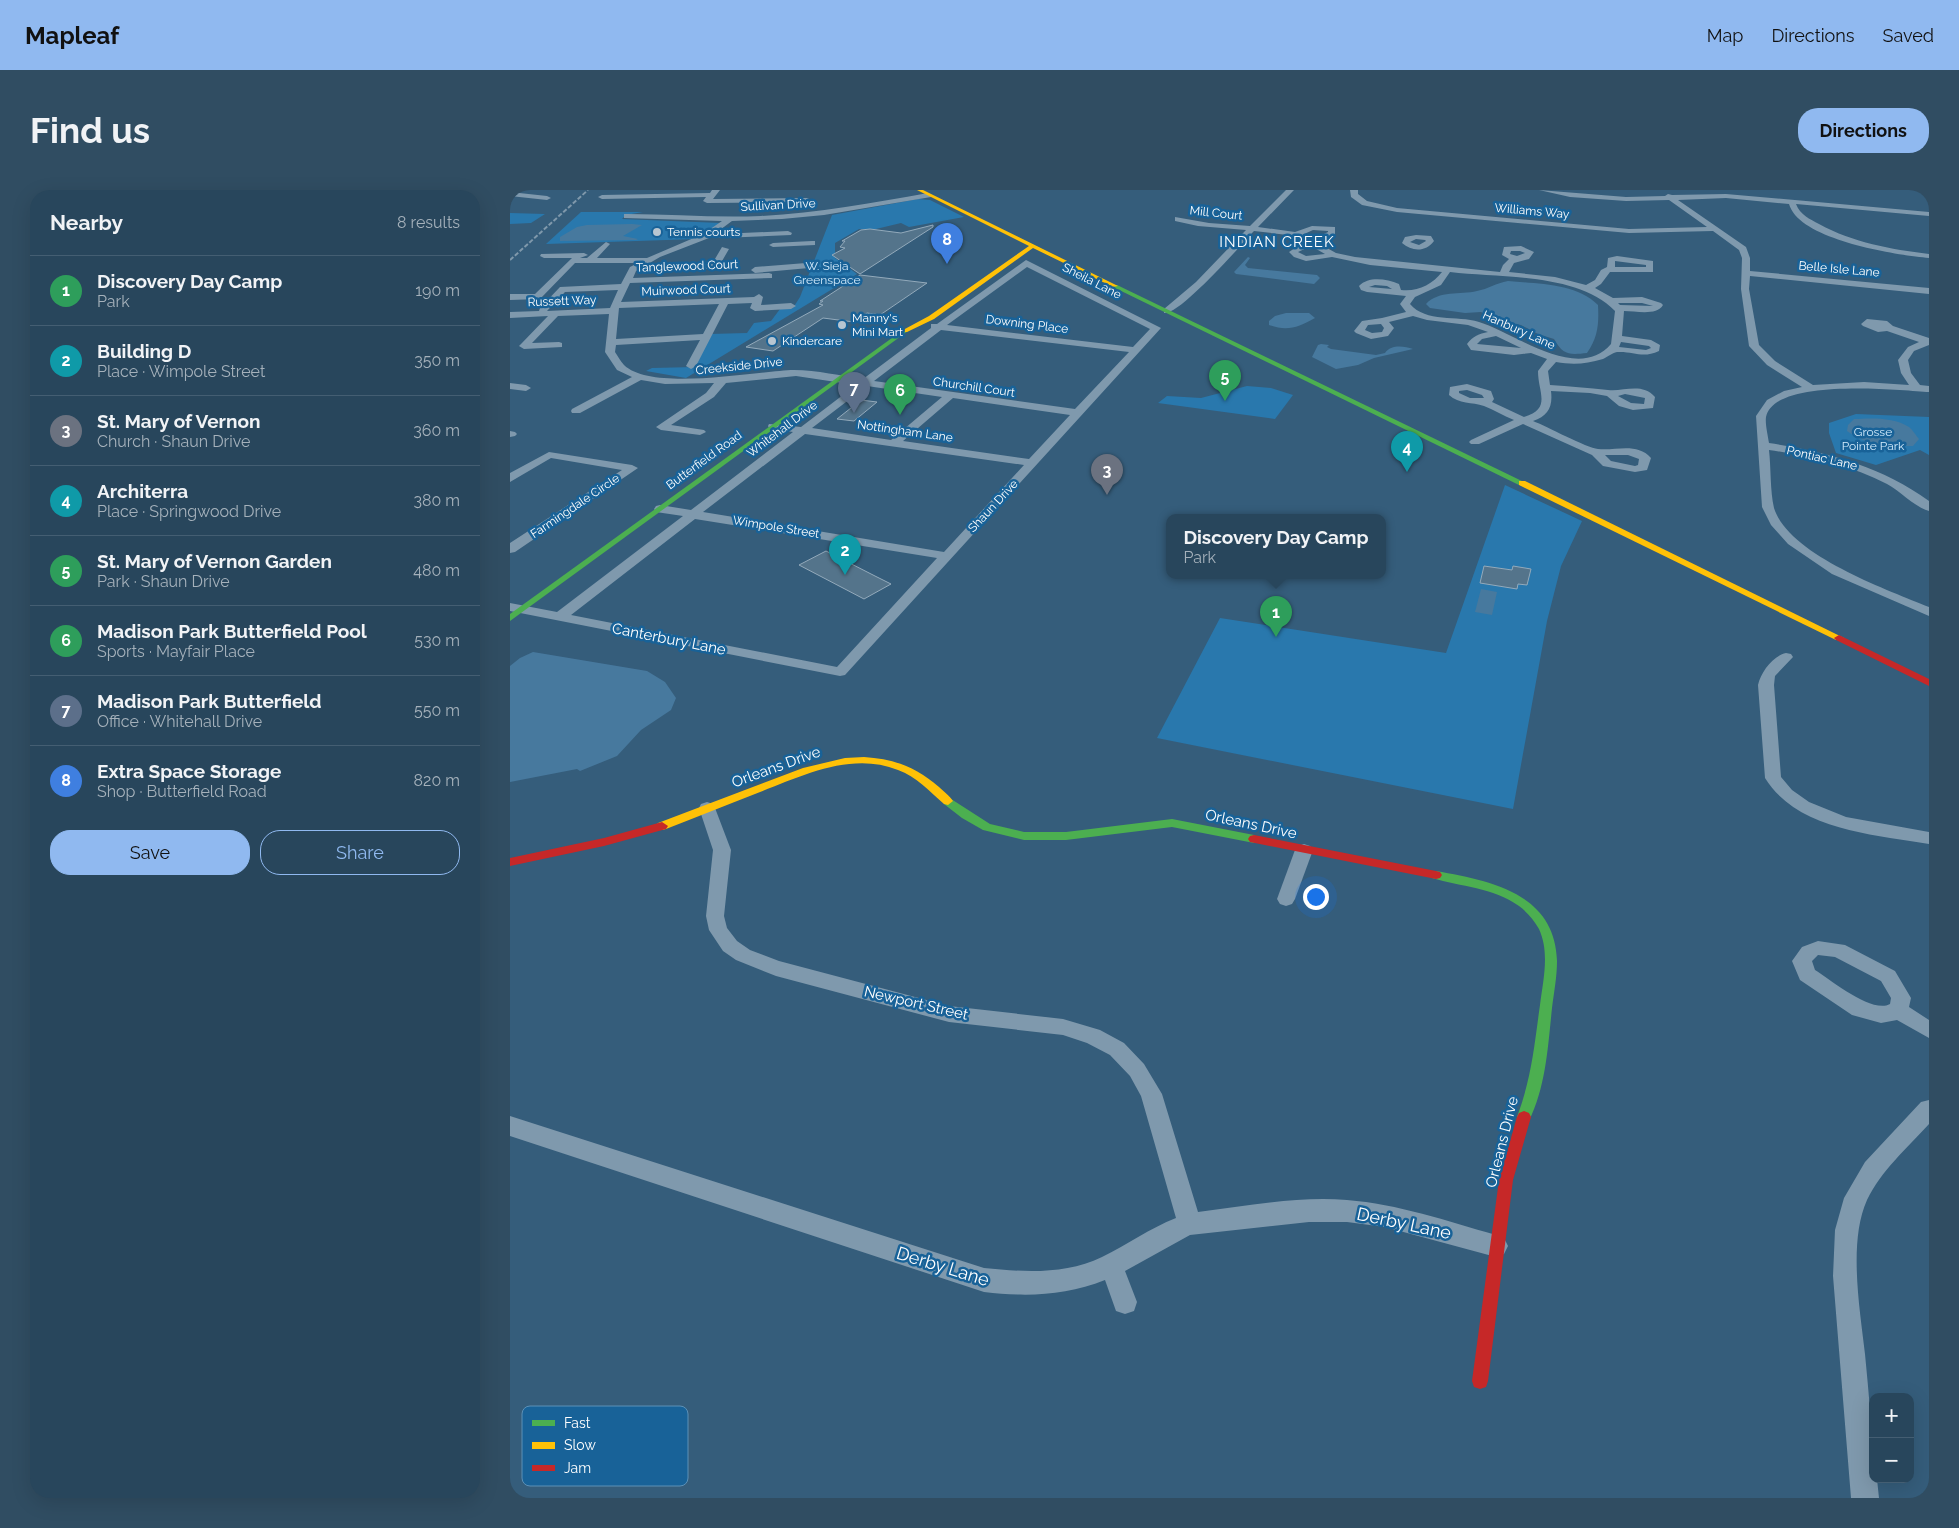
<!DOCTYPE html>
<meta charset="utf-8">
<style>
:root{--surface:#28465c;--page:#304d62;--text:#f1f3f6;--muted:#a5b1bb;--line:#445e72;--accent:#90b9f0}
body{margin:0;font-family:Raleway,sans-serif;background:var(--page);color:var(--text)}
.controls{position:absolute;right:15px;bottom:15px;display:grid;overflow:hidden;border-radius:10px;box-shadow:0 5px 20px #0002}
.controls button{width:45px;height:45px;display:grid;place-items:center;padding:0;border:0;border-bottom:1px solid var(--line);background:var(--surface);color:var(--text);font:25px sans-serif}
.you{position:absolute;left:805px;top:706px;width:18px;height:18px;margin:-12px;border:4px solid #fff;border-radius:50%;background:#1a73e8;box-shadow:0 0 0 8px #1a73e833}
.badge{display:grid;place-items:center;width:32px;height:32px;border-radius:50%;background:var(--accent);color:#fff;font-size:16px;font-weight:700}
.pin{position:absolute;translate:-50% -41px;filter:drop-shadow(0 1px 2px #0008)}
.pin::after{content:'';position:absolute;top:26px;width:18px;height:15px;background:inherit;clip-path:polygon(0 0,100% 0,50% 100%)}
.popup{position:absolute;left:656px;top:324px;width:220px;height:65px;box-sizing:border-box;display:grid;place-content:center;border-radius:10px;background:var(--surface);filter:drop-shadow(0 1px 4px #0005);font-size:16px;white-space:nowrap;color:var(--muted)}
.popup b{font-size:19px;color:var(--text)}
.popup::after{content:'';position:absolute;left:50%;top:100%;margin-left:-10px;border:10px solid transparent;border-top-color:var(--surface)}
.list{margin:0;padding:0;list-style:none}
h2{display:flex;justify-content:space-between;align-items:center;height:65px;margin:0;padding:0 20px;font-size:21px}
h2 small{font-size:16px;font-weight:400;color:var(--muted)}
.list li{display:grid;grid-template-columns:32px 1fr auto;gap:15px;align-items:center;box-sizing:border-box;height:70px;padding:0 20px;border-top:1px solid var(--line)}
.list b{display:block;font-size:19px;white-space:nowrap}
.list p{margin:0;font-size:16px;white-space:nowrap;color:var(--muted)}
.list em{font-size:16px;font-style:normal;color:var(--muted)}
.actions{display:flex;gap:10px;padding:15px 20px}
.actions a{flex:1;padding:11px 0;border:1px solid var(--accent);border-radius:20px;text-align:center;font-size:18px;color:var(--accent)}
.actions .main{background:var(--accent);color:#111}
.map{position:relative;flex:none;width:1419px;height:1308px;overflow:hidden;border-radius:20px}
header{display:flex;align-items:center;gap:30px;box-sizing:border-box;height:70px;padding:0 25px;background:var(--accent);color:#111}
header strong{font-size:24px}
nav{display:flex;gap:28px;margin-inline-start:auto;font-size:18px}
.intro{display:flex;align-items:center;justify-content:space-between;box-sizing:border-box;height:120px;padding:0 30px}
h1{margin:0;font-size:35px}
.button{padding:12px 22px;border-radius:20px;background:var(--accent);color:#111;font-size:18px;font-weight:700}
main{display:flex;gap:30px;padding:0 30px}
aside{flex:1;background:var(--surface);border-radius:20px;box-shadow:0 5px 20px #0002}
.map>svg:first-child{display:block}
.green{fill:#2978ad}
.water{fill:#47799e}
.building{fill:#54748b;stroke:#93aabb}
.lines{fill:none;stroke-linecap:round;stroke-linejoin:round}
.street{fill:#7f99ad;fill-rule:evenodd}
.fast{fill:#4caf50;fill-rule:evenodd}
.slow{fill:#ffc107;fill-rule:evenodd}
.jam{fill:#c62828;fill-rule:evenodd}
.rail{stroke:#7f98ab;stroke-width:2;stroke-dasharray:4.5 2;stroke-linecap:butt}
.poi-dot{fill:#b8c6d1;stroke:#186298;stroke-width:2}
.labels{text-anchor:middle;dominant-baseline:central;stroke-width:5;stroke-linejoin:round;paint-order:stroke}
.far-street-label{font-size:12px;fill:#fff;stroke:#186298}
.far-poi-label{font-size:12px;fill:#fff;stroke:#186298;text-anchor:start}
.far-park-label{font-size:12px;fill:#d3ebfc;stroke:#186298}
.far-quarter-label{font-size:15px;letter-spacing:1px;fill:#fff;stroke:#186298}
.street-label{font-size:15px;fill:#fff;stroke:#186298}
.near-street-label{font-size:18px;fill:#fff;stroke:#186298}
.key{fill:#186298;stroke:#5d91b7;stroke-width:1}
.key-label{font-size:14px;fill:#fff}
</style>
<header>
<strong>Mapleaf</strong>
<nav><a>Map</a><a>Directions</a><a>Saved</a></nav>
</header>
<div class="intro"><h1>Find us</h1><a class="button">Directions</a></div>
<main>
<aside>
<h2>Nearby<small>8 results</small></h2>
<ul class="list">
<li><span class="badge" style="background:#2e9e5b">1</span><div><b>Discovery Day Camp</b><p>Park</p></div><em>190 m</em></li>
<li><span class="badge" style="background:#0f9aa8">2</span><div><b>Building D</b><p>Place · Wimpole Street</p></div><em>350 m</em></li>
<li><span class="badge" style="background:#6b7280">3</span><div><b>St. Mary of Vernon</b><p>Church · Shaun Drive</p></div><em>360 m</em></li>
<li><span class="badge" style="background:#0f9aa8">4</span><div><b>Architerra</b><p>Place · Springwood Drive</p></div><em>380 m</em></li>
<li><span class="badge" style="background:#2e9e5b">5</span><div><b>St. Mary of Vernon Garden</b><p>Park · Shaun Drive</p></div><em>480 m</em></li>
<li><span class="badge" style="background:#2e9e5b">6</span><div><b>Madison Park Butterfield Pool</b><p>Sports · Mayfair Place</p></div><em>530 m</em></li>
<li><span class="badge" style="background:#5c6f8a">7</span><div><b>Madison Park Butterfield</b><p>Office · Whitehall Drive</p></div><em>550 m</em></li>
<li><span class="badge" style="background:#3f7fe0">8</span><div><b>Extra Space Storage</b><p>Shop · Butterfield Road</p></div><em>820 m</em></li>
</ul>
<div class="actions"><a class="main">Save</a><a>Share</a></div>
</aside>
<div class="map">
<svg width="1419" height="1308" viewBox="0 0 1419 1308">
<rect width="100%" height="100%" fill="#355d7b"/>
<!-- green -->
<g class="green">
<path d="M408,9L420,10L454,27L399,37L391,33L366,39H349L325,53V68L347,84L176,188L136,181L142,178L185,177L200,144L237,143L244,133L261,131L270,119L283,118L290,107L322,25Z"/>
<path d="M71,22H133L116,25L112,29L211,33L187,49L36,54Z"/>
<path d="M0,23L35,24L21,33L0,34Z"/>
<path d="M737,196L761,198L783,205L765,229L648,213L657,206L691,208Z"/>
<path d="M1346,224L1419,227V265L1410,260L1366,275L1326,263L1319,243V233Z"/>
<path d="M995,295L1072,331L1051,376L1037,431L1003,619L647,548L710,428L936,463Z"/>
</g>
<!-- water -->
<g class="water">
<path d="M122,34L132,35L113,46L128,49L126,50L50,51V47L67,37L77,35Z"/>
<path d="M738,67L740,68L735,75L738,78L807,85L810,88L804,94L726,84L724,82Z"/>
<path d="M998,91C1027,94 1066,93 1088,115C1089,134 1088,147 1077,163C1059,165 1053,165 1044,149L1028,144L1011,135L975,128V124L971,122L955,123L920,118L916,114C929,100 950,105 967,101C978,99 986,93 998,91Z"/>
<path d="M776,123H799L805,128C788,137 778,142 759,135V131L765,126Z"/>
<path d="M811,154L819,155L817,157L821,159L866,165L875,163C881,154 894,156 903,159L864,168L848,175L826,179L802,167L808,155Z"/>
<path d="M1344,229C1361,228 1384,227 1399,237C1403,240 1406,246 1409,249L1403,256C1375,256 1360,257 1337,241L1338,235Z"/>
<path d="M971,399L987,402L982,425L965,422Z"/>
<path d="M23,462L137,481L155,492L166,508L161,520L131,540L107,566L70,581L67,579L0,592V476L10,468Z"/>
</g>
<!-- building -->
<g class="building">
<path d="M423,35V37L350,84L322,65L335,58L330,57L335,51H332L351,40L360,39L391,43Z"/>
<path d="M350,85L417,93L370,125L357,123L344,132L313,128L263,161L236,157L313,115L309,114L313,111H310Z"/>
<path d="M351,210L367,212L344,231L327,229Z"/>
<path d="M316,361L365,386L381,394L354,409L289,375Z"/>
<path d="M974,376L1002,380L1003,376L1021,379L1017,395L1008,394L1007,399L970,393Z"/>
</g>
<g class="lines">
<!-- street -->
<g class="street">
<path d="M202,0H210L203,9L297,8L301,10L297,12L197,13L193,11L196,7L92,9L88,7L92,5L200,3Z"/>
<path d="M776,0H784L748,37L785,42L802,36L825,37V45L808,53L826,63L845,67L990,82L993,75L999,69L992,65L994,57L1011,56L1024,62L1019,69L1004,73L999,82L1045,87L1076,95L1085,90L1091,80L1097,77L1098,68L1107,66L1143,71V82H1100L1091,94L1085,98L1103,108L1132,107L1151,113L1153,115C1147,126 1126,121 1114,121L1112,146L1141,150L1150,155L1149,161C1132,169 1124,161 1107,162C1102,163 1097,167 1093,169C1076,174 1063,175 1046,172L1038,181L1040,195C1059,196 1078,198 1098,200C1113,202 1132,192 1145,207L1143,218L1123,220L1109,216L1097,206L1080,203L1041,201C1043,217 1038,226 1023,231C1036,236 1077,258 1088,259C1106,261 1127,252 1141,268L1137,280L1125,282L1093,276L1082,265L1013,234L969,254H961L959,252L961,250L1004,230C994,226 984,220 974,216C962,212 949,214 939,205L940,197L957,194L981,201L984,209L982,212L1014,227C1042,218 1028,203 1028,181L1037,169L1021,163L1004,165L961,160L957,154C963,146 969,144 978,142L958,135L917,130L903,126L879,132L884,138L878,146L861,149L846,143L844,141L852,131L872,128L896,122L890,114L896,106L857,102L851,100L849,96C859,86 876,89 889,94L891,100C907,102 922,95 932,82L860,75L822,67L796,71L784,67L779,62L794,52L778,45L744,41C731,55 669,126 654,123V119L686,92L736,40L688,36L665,31V27L699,33L740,36ZM803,40L818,41V42L802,50L792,45ZM801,56L815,64L796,66L788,62ZM1001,61H1010L1015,63L1007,66L1000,64ZM1105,71L1136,75V77H1105ZM940,82C991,88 1068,83 1105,121L1101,154C1068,193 1005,143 969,132C947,125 916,133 900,114L905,107L931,95ZM865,95L877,96L882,99L859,97ZM1108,113H1132L1143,116L1110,115ZM871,134L874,138L872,142L862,143L855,140L858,135ZM986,146L1011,158L967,154L972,149ZM1111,152L1139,156L1141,158L1136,160L1109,157ZM957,200L972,205L974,208H960L949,203V201ZM1115,204L1135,208L1134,214L1121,213L1108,206ZM1095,265H1118L1129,269L1128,275L1125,276L1101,271Z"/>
<path d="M840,0H848V4L857,11L887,18L1119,39L1197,37L1159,10L1116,11L1060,7L1029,0L1116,7L1155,6L1158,4L1162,5L1216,4L1419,22V26L1286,14C1290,25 1300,29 1309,34C1344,53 1380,59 1419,64V68C1386,65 1289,50 1279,14L1216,8L1168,10L1236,57L1240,68V81L1419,98V104L1240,86L1239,99L1249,155L1265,171L1303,195L1354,192L1399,195L1391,183L1388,170L1398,157L1409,152L1377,141L1368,142L1353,136L1351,134L1357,129L1377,131L1383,136L1419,148V155L1404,161L1398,170L1401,183L1410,195L1419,196V202C1389,200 1264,187 1256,227C1255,234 1258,246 1259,253C1317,262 1371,276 1419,311V321C1406,318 1390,301 1377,294C1340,275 1300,266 1259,260C1261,277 1260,302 1264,318C1279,365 1376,399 1419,417V426L1322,384L1278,354L1261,335L1252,317L1246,226L1257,210L1274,201L1292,197L1257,175L1239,156L1231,99L1232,68L1229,60L1203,41L1119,43L887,22L852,15L841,7Z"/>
<path d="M0,2L37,6L41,8L37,10L0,6Z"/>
<path d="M418,3L422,5L421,7L314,25L272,29L222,31L199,48L150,67L126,81L123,88L259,83L262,84V88L120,93L111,112L244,107L249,104L253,107L251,115L281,113L286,116L281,119L245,121L240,118L242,113L218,114L186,176L181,179L176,176L190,150L106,155L105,162C108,166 110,171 114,175C142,202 245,181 284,180C307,180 331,186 353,189L421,138V134H427L516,70L651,138L335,485L330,486L0,421V413L47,422L173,326L146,322L144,319L146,316L150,315L181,320L283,242L259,238L258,236L259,234L291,237L346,195L286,186L216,193L204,207L161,235L194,240L196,242L190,245L151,240L146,237L196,203L204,193L155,194L131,190L70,223H62L61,221L62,219L122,187L107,180L95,162L99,124L48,126L22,153L49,152L52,153V157L14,159L9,156L11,154L38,126L0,128V122L29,121L30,118L50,97L111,94L120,77L128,73H65L30,109L0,110V104H25L62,68H34L30,66L31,64L74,63L78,65L70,68H77L96,52L100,54L87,68H137L193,44L212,31L114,28V24H117C162,24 206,28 251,26C307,23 363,13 418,3ZM517,77L640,139L623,157L437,135ZM108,100L100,118L37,121L55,102ZM209,114L193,144L106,149L109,118ZM431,140L619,162L565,219L364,191ZM357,196L432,207L381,250L302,238ZM443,208L560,225L519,269L393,251ZM295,244L514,275L434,362L193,322ZM185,329L427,368L327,477L61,425Z"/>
<path d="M278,41L282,43L281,45L210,48L206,46L210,44Z"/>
<path d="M906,45L921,46L924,51C916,62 902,62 892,53L895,47ZM906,49L915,50L916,51L909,55L900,52Z"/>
<path d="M302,51H305V55L263,57L259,55L263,53Z"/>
<path d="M212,57L219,59L208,78L182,80L178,77L182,74H202Z"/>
<path d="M296,73L300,76L299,78L245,83L241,80L245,77Z"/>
<path d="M0,193L16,195L21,198L16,201L0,199Z"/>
<path d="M0,241L5,242L7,244L5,246L0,247Z"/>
<path d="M39,262L122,275L128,278L5,362L0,363V353L112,280L41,268L0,292V283Z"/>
<path d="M1276,463L1281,464L1283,467L1265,486L1264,495L1271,587L1282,600L1299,612L1336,627L1419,642V654C1364,644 1288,641 1255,588L1248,495C1251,482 1263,466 1276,463Z"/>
<path d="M197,612L203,614L205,618L221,660L214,726L217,738L227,751L240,760L269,771L439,816L553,829L590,840L614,853L634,874L652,904L688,1022C737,1016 787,1006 837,1010C888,1014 937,1031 986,1045L994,1048L998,1056L994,1064L986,1067L875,1037L837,1032H799L680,1045L615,1081L627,1112L624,1121L615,1124L606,1121L595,1090C555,1106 516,1107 474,1102L0,946V926L474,1078C513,1082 555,1085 592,1067C617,1055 640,1038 666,1028L631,906L620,886L600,865L577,853L553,845L439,832L266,786L226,770L213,761L199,740L196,726L203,660L189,618L191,614Z"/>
<path d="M794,654L800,656L803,660L785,709L782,714L776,716L770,714L767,709L785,660L788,656Z"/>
<path d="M1308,751L1335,755L1385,781L1401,808L1399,817L1419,830V848L1387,830L1371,833L1342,825L1290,790L1282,771L1292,757ZM1308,765L1325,767L1371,791L1381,808L1380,814C1362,824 1321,790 1305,780L1302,771Z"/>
<path d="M1419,910V934C1397,958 1371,981 1357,1010C1338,1052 1350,1120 1355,1164C1359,1206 1363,1247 1363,1289H1367L1369,1308H1341L1323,1086L1325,1040L1334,1008L1355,972L1411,912Z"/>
</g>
<!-- fast -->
<g class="fast">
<path d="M603,95H607L1016,293L1009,295L603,97Z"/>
<path d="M393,140L398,141L0,431V424Z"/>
<path d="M438,607L480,634L514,642H556L662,629L744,645L750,649L744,653L662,637L556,650H514L473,640L452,628L434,614L433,611Z"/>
<path d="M926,681C981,691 1045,703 1047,771C1047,787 1044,802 1042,818C1038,856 1036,896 1019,931L1014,933L1009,931L1007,927C1022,886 1024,857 1030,815C1033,790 1040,763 1029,739C1024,730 1017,722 1009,716C983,697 951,697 922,688L920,685L922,682Z"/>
</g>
<!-- slow -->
<g class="slow">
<path d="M407,0H413L608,96L603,97L523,58L424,129L397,142H393V140L419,126L519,56Z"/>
<path d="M1009,291H1015L1334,448L1332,450H1326L1009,295Z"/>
<path d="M354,567C384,569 406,577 429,597C434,602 440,606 443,611L438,615L434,614C420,602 406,586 388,580C340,561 290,587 245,604C215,616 186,627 156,639L152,640L146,636L148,633L293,578L335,568Z"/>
</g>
<!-- jam -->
<g class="jam">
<path d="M1329,445L1419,489V496L1326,450L1324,448Z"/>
<path d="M152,632L158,636L156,639L94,656L0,676V668L94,648Z"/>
<path d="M744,645L926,681L930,682L932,685L930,688L926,689L740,652L738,649L740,646Z"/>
<path d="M1014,921L1019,923L1021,927L1003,990L978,1191L976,1197L970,1199L964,1197L962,1191L989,990L1007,927L1009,923Z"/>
</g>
<!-- rail -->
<path class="rail" d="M0,70L78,0"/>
</g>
<!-- markers -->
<g class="poi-dot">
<circle cx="147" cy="42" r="5"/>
<circle cx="332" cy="135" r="5"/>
<circle cx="262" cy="151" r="5"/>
</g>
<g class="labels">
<!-- far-street labels -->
<g class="far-street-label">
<text transform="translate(268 15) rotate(-3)">Sullivan Drive</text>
<text transform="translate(1022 21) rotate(5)">Williams Way</text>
<text transform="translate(706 23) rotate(6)">Mill Court</text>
<text transform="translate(177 76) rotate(-2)">Tanglewood Court</text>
<text transform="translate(1329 79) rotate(5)">Belle Isle Lane</text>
<text transform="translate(582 91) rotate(27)">Sheila Lane</text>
<text transform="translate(176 100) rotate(-2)">Muirwood Court</text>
<text transform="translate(52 111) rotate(-2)">Russett Way</text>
<text transform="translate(517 134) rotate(7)">Downing Place</text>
<text transform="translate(1009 140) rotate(24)">Hanbury Lane</text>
<text transform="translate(229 176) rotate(-6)">Creekside Drive</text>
<text transform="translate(464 197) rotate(8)">Churchill Court</text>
<text transform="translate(272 239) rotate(-37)">Whitehall Drive</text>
<text transform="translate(395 241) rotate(8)">Nottingham Lane</text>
<text transform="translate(1312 268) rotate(13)">Pontiac Lane</text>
<text transform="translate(194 270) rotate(-36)">Butterfield Road</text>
<text transform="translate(65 316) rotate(-34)">Farmingdale Circle</text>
<text transform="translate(483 316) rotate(-47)">Shaun Drive</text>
<text transform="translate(266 337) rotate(9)">Wimpole Street</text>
</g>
<!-- far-poi labels -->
<g class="far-poi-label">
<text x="157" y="42">Tennis courts</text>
<text x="342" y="128">Manny's<tspan x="342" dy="14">Mini Mart</tspan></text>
<text x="272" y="151">Kindercare</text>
</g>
<!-- far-park labels -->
<g class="far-park-label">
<text x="317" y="76">W. Sieja<tspan x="317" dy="14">Greenspace</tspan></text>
<text x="1363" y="242">Grosse<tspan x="1363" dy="14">Pointe Park</tspan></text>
</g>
<!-- far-quarter labels -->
<g class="far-quarter-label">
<text x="767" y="52">INDIAN CREEK</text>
</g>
<!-- street labels -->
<g class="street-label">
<text transform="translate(159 449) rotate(11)">Canterbury Lane</text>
<text transform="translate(266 577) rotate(-20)">Orleans Drive</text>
<text transform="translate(741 634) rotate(12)">Orleans Drive</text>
<text transform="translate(406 813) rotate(13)">Newport Street</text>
<text transform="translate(992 952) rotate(-76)">Orleans Drive</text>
</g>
<!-- near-street labels -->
<g class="near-street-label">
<text transform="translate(894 1033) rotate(12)">Derby Lane</text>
<text transform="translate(433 1076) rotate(17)">Derby Lane</text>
</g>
</g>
<!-- legend -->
<rect x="12" y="1216" width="166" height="80" rx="8" class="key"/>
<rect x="22" y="1230" width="23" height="6" fill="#4caf50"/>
<rect x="22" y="1252" width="23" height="7" fill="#ffc107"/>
<rect x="22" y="1275" width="23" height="6" fill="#c62828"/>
<g class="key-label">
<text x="54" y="1238">Fast</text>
<text x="54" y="1260">Slow</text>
<text x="54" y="1283">Jam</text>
</g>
</svg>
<div class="controls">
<button>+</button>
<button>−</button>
</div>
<div class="you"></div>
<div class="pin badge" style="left:766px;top:447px;background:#2e9e5b">1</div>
<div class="popup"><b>Discovery Day Camp</b>Park</div>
<div class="pin badge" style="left:335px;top:385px;background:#0f9aa8">2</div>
<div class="pin badge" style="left:597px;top:305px;background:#6b7280">3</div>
<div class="pin badge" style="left:897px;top:282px;background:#0f9aa8">4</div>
<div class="pin badge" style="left:715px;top:211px;background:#2e9e5b">5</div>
<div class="pin badge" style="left:390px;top:225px;background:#2e9e5b">6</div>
<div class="pin badge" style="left:344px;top:223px;background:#5c6f8a">7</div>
<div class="pin badge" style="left:437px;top:74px;background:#3f7fe0">8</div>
</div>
</main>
